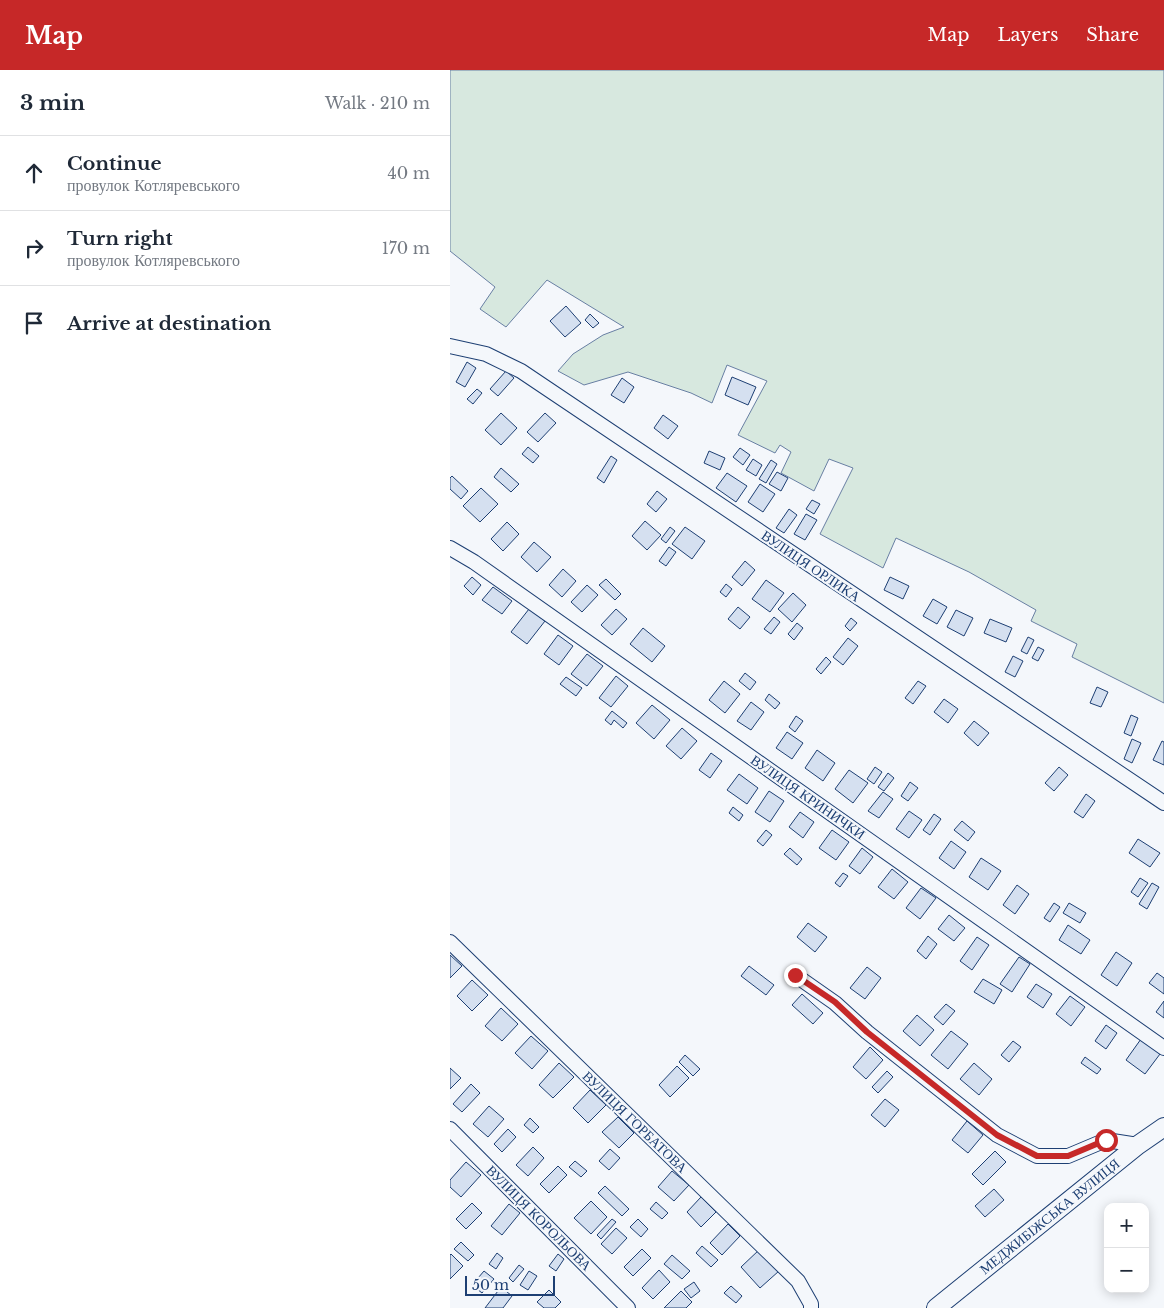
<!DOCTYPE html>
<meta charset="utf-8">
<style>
:root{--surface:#fff;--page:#f6f6f7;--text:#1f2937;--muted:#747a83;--line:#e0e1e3;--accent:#c62828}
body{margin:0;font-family:"Libre Baskerville",serif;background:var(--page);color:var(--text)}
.controls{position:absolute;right:15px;bottom:15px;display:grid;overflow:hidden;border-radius:10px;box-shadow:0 2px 12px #0003}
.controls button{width:45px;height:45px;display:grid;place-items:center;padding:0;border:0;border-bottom:1px solid var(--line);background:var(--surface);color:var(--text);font:25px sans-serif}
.scale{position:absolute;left:15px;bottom:12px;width:90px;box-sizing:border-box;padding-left:5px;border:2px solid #1d3f73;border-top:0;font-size:14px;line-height:18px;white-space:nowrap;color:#1d3f73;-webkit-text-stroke:4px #f4f7fb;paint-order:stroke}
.stop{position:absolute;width:15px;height:15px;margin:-11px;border:4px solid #c62828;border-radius:50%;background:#fff}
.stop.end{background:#c62828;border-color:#fff;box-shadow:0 1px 5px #0008}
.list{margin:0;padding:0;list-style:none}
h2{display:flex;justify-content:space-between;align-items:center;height:65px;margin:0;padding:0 20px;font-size:21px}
h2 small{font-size:16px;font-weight:400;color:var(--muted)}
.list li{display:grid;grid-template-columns:32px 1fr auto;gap:15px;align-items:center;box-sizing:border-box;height:75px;padding:0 20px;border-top:1px solid var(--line)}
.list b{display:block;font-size:19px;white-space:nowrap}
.list p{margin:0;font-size:16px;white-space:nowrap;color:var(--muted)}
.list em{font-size:16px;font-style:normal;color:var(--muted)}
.icon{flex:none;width:28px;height:28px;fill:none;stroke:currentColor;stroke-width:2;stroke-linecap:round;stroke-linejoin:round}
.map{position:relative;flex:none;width:714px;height:1238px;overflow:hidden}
header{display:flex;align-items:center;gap:30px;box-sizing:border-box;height:70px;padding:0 25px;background:var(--accent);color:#fff}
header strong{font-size:24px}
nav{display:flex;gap:28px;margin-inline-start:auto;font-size:18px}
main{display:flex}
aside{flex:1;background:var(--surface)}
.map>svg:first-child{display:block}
.green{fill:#d7e8df;stroke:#687fa3}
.building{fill:#d5e0f0;stroke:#1d3f73}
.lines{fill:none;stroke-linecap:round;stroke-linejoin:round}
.minor-casing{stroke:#1d3f73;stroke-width:16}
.major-casing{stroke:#1d3f73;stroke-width:20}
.minor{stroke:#f4f7fb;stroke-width:14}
.major{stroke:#f4f7fb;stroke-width:18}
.route{stroke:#c62828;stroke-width:6}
.labels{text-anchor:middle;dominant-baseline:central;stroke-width:4;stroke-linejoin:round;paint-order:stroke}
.street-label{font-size:14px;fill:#1d3f73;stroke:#f4f7fb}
</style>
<header>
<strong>Map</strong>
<nav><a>Map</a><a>Layers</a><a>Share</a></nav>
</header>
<main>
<aside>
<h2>3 min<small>Walk · 210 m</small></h2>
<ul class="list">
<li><svg class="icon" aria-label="ahead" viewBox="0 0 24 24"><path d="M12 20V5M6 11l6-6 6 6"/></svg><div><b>Continue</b><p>провулок Котляревського</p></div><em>40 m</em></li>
<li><svg class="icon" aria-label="right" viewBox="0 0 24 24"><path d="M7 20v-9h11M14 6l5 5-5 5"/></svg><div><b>Turn right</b><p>провулок Котляревського</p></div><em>170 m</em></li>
<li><svg class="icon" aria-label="arrive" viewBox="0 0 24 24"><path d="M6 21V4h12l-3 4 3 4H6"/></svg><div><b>Arrive at destination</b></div></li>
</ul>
</aside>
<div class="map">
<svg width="714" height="1238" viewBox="0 0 714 1238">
<rect width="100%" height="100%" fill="#f4f7fb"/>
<!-- green -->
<path class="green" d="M0,0H714V633L622,587L627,574L581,551L586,540L519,502L446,468L433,498L370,464L403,398L379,389L364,421L331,403L341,382L330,375L325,383L288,365L317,311L277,295L262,333L241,323L178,302L134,315L108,301L123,284L153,265L174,257L97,210L56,257L30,239L45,217L0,181Z"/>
<!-- building -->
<g class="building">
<path d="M116,236L131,253L115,267L100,251Z"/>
<path d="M140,244L149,253L143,258L135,250Z"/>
<path d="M17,292L26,298L15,317L6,312Z"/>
<path d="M56,301L64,308L48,326L40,319Z"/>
<path d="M282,307L306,317L298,335L275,325Z"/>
<path d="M172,308L184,317L174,333L161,325Z"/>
<path d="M27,319L32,323L23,334L17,329Z"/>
<path d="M51,343L67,358L51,375L35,360Z"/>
<path d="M95,343L106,353L88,372L77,362Z"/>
<path d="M213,345L228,356L218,369L204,358Z"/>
<path d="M78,377L89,386L83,393L72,384Z"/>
<path d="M290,378L300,385L293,395L283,387Z"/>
<path d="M259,381L275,388L270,400L254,393Z"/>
<path d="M161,386L167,390L154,413L147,408Z"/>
<path d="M303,389L312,395L306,406L296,400Z"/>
<path d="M321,390L327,394L316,413L309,409Z"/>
<path d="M51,398L69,414L61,422L44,407Z"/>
<path d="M327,402L338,408L331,421L319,414Z"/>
<path d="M277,403L297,416L286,432L266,418Z"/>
<path d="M2,406L18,421L11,429L0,419V408Z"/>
<path d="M310,414L325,424L313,442L298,432Z"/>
<path d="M31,418L48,434L30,452L13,436Z"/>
<path d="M207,421L217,429L206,442L197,434Z"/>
<path d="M362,430L370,434L364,444L356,439Z"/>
<path d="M339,439L347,445L334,463L326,458Z"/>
<path d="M356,444L367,450L355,470L344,464Z"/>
<path d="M195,451L211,465L197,480L182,466Z"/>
<path d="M57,452L69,464L53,481L41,469Z"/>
<path d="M220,457L225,461L216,473L211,469Z"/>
<path d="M235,457L255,471L242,489L222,474Z"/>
<path d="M84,472L101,487L87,502L71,487Z"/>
<path d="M219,477L226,482L216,496L209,491Z"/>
<path d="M295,491L305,500L292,516L282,507Z"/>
<path d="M113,499L126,511L112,527L99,515Z"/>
<path d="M22,507L31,515L23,525L14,516Z"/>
<path d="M440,507L459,516L453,529L434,520Z"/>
<path d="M156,509L171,524L165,530L149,515Z"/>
<path d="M316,510L334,523L320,542L302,529Z"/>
<path d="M276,514L282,519L276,527L270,522Z"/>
<path d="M137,515L148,525L132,542L121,532Z"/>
<path d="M43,517L62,531L52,544L32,530Z"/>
<path d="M343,523L356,535L342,552L328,539Z"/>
<path d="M483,529L497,537L487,554L473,546Z"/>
<path d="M288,537L300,547L290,559L278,549Z"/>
<path d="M79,539L95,551L77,574L61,562Z"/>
<path d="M166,539L177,549L162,565L151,555Z"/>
<path d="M506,540L523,548L514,566L497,557Z"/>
<path d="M324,547L330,552L321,564L314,559Z"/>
<path d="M401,548L407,553L400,561L395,556Z"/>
<path d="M540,549L562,558L556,572L534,563Z"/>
<path d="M347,553L353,558L344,570L338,564Z"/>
<path d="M193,558L215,576L202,592L180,574Z"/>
<path d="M108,565L123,576L109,595L94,584Z"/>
<path d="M578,567L584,570L577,584L571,581Z"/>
<path d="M398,568L408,576L393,595L383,587Z"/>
<path d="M588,577L594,580L588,591L582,588Z"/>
<path d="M137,584L153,596L137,616L121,604Z"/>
<path d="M563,586L573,591L565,607L555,602Z"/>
<path d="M376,587L381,592L371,604L366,599Z"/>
<path d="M295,603L306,612L300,620L289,611Z"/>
<path d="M166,606L178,616L161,637L149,628Z"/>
<path d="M116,607L132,618L126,626L110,614Z"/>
<path d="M274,611L290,624L275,643L259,630Z"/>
<path d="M468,611L476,616L463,634L455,628Z"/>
<path d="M647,617L658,622L651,637L640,633Z"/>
<path d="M319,624L330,633L325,639L315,630Z"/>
<path d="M494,629L508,639L498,653L484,642Z"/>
<path d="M301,632L314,642L301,660L287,651Z"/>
<path d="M202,635L220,650L204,669L186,653Z"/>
<path d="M162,641L177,653L173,658L164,650L161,655L155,650Z"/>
<path d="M681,645L688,648L681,666L674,663Z"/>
<path d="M346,646L353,651L345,662L339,657Z"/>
<path d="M524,651L539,663L528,676L514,663Z"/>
<path d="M232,658L247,671L231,689L216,676Z"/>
<path d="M337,662L353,673L342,689L326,678Z"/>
<path d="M682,669L691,673L682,693L674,689Z"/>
<path d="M712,671L714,672V695L703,690Z"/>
<path d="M367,680L385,693L373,711L355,698Z"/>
<path d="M261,683L272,691L260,708L249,700Z"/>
<path d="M425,697L432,702L424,714L417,709Z"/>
<path d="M609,697L618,705L604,721L595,713Z"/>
<path d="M399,700L418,713L403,733L385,719Z"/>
<path d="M438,703L444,708L434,721L428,717Z"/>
<path d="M289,704L308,718L297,734L277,720Z"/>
<path d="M460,712L468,718L458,731L451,726Z"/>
<path d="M319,721L334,731L320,752L305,742Z"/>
<path d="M433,722L443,729L429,748L418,741Z"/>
<path d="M636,724L645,731L633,748L624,742Z"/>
<path d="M283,737L293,745L289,751L279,743Z"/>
<path d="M459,741L472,750L459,768L446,759Z"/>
<path d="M350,742L364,752L353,768L339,757Z"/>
<path d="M484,744L491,749L480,765L473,760Z"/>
<path d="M512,751L525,762L518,771L504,760Z"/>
<path d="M316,760L322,765L313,776L307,771Z"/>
<path d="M382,760L399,772L386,790L369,778Z"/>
<path d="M688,769L710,783L700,797L679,783Z"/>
<path d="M501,771L516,782L504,799L489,788Z"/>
<path d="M340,778L352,789L347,795L334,784Z"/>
<path d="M412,778L423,787L410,804L399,796Z"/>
<path d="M531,788L551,801L538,820L519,807Z"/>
<path d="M442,799L458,812L444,829L428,817Z"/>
<path d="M393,803L398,806L390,817L385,813Z"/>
<path d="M690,808L698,813L688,827L681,822Z"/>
<path d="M702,813L709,817L697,839L689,834Z"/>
<path d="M567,815L579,824L565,844L553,835Z"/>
<path d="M471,818L486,828L470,849L456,838Z"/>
<path d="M604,833L610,837L600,852L594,848Z"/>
<path d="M619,833L636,843L630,853L613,843Z"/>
<path d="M499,845L515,858L504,871L488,859Z"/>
<path d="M358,853L377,867L365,882L347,867Z"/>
<path d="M618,855L640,870L631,884L609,870Z"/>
<path d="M478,866L487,874L476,889L467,881Z"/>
<path d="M527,867L539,875L522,900L510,891Z"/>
<path d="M666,882L682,893L667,916L651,905Z"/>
<path d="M0,885L12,896L0,908Z"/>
<path d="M569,887L580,894L562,922L550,914Z"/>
<path d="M299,896L324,915L316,925L291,906Z"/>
<path d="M417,897L431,908L415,929L400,918Z"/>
<path d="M707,903L714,908V924L699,913Z"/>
<path d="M533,909L552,920L544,934L524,922Z"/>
<path d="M22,910L38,925L22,941L7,926Z"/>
<path d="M586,914L602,924L593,938L577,927Z"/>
<path d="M352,924L373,943L363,954L342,935Z"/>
<path d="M620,926L635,937L621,956L606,944Z"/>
<path d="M714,931V948L706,942Z"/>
<path d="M496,934L505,941L493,955L484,947Z"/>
<path d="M51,938L68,954L52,971L35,956Z"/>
<path d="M467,945L484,960L470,976L453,961Z"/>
<path d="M656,955L667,963L656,979L645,971Z"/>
<path d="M501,961L518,974L498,999L481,985Z"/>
<path d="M81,966L98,981L82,999L65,983Z"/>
<path d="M691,969L710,984L695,1004L676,990Z"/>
<path d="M563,971L571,977L559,992L551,985Z"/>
<path d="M420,977L433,990L416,1009L403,997Z"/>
<path d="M235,985L250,999L243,1006L229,992Z"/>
<path d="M635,987L651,999L647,1004L631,993Z"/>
<path d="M109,993L124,1007L103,1028L89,1015Z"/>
<path d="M524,993L542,1009L529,1025L510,1009Z"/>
<path d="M227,996L239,1008L220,1027L209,1015Z"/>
<path d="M0,998L11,1008L0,1019Z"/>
<path d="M437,1001L443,1007L428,1023L422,1017Z"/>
<path d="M21,1014L30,1023L12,1042L3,1034Z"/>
<path d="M140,1020L156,1035L138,1053L123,1038Z"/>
<path d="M435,1029L449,1040L435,1057L421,1045Z"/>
<path d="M39,1036L54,1049L38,1067L23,1054Z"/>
<path d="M168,1047L184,1063L169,1078L152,1062Z"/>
<path d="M80,1048L89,1057L83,1063L74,1055Z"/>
<path d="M517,1051L533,1065L518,1083L502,1070Z"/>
<path d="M58,1059L66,1067L52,1082L44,1074Z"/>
<path d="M83,1077L94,1088L78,1106L66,1095Z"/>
<path d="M160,1079L170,1088L159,1100L149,1091Z"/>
<path d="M545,1081L556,1092L533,1115L522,1104Z"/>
<path d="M125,1091L137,1101L131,1107L119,1097Z"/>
<path d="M16,1092L31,1105L11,1127L0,1117V1110Z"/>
<path d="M108,1096L117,1105L99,1123L90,1114Z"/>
<path d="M222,1101L239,1115L224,1131L208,1117Z"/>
<path d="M155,1116L179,1139L172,1146L148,1123Z"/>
<path d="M544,1119L554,1130L535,1147L525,1136Z"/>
<path d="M251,1127L266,1142L251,1157L237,1142Z"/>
<path d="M141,1131L157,1147L141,1164L124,1148Z"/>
<path d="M206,1132L218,1143L212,1149L200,1139Z"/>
<path d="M22,1133L32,1143L16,1159L6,1149Z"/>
<path d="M59,1134L70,1143L52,1165L41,1156Z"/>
<path d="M162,1149L166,1152L151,1169L147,1165Z"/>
<path d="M188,1149L198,1159L191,1167L180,1157Z"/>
<path d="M278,1154L290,1166L272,1185L260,1173Z"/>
<path d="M166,1158L177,1168L162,1184L151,1174Z"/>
<path d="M11,1172L24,1185L18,1191L4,1179Z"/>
<path d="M252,1176L268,1190L261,1197L246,1183Z"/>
<path d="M192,1179L201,1188L183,1206L174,1197Z"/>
<path d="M310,1179L329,1201L310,1218L291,1197Z"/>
<path d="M47,1183L53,1188L46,1199L39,1194Z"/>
<path d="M1,1184L13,1196L0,1209V1185Z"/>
<path d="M108,1184L114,1189L106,1201L99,1196Z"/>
<path d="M222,1185L240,1201L232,1209L214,1194Z"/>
<path d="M69,1195L74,1199L63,1212L59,1208Z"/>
<path d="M209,1200L220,1212L203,1229L192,1218Z"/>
<path d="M34,1201L44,1209L32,1223L22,1215Z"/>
<path d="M79,1201L87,1206L78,1220L70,1215Z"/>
<path d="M244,1212L250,1221L241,1228L234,1219Z"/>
<path d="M281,1216L292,1226L286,1233L274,1223Z"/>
<path d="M51,1217L62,1226L53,1238H35Z"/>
<path d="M99,1220L111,1232L105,1238H94L87,1232Z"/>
<path d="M231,1221L242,1232L236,1238H214Z"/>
</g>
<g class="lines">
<defs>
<g id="minor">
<path d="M0,276L36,284L71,301L714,733"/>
<path d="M0,478L24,492L714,978"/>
<path d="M0,872L348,1211L361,1234V1238"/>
<path d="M345,905L385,933L417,962L547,1065L587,1086H618L656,1070L688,1075"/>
<path d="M0,1059L178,1238"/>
</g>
<g id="major">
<path id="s1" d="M486,1238L688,1075L714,1057"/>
</g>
</defs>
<!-- minor casing -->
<use href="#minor" class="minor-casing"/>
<!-- major casing -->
<use href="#major" class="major-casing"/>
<!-- minor -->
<use href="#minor" class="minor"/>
<!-- major -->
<use href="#major" class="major"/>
</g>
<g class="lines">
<!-- route -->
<path class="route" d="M345,905L385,932L417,962L547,1065L587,1086H618L656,1070"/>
</g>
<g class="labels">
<!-- street labels -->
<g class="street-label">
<text transform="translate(361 496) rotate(34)">ВУЛИЦЯ ОРЛИКА</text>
<text transform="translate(358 727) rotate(35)">ВУЛИЦЯ КРИНИЧКИ</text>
<text transform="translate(185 1052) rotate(44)">ВУЛИЦЯ ГОРБАТОВА</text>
<text stroke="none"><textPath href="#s1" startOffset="146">МЕДЖИБІЖСЬКА ВУЛИЦЯ</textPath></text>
<text transform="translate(89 1148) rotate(45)">ВУЛИЦЯ КОРОЛЬОВА</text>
</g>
</g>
</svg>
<div class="controls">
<button>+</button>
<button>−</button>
</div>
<div class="scale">50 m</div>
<div class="stop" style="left:656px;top:1070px"></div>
<div class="stop end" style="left:345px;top:905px"></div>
</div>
</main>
